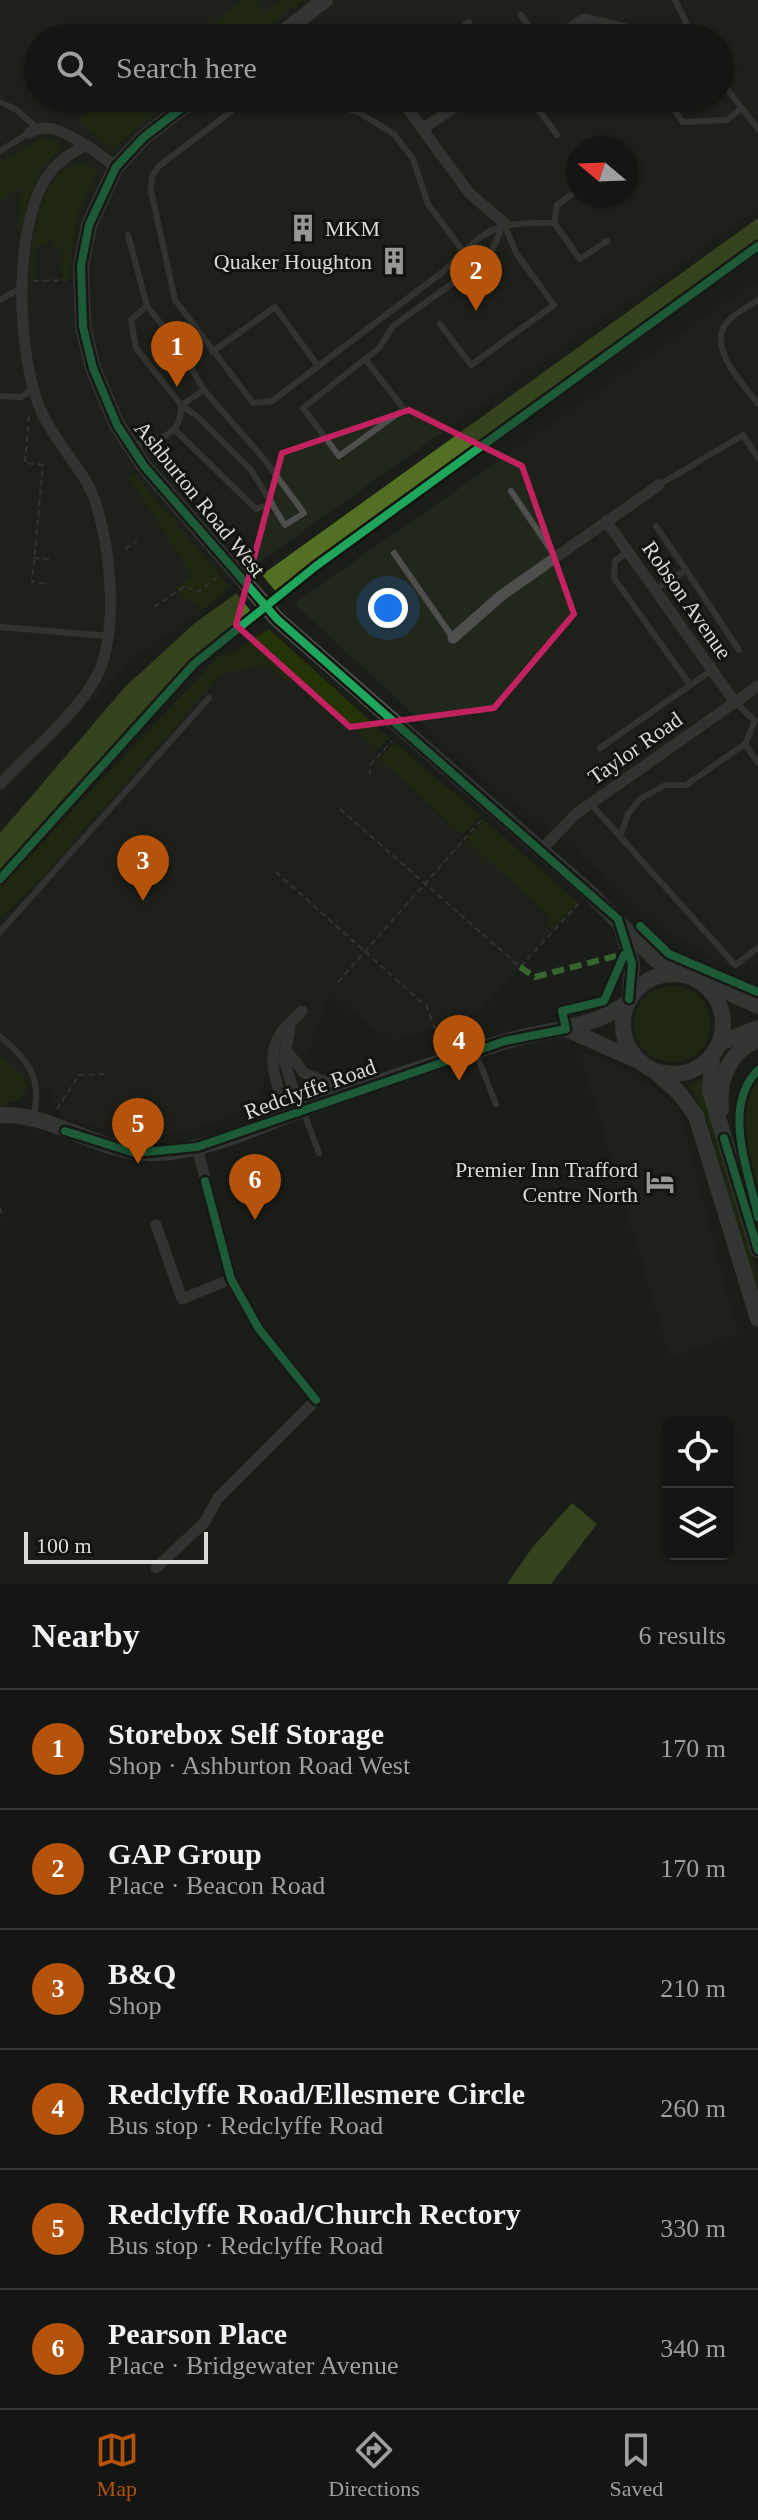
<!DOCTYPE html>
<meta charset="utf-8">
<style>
:root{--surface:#141613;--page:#212321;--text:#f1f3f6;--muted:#9d9fa0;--line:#333533;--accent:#b45309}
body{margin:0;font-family:"Times New Roman",serif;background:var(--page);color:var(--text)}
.controls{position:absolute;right:24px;bottom:24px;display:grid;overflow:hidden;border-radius:12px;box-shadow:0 2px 6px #0004}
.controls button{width:72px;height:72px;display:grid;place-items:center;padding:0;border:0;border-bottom:2px solid var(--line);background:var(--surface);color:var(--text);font:40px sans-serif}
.compass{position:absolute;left:566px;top:136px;width:72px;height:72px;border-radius:50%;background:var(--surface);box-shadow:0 2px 6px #0004;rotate:289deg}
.scale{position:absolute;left:24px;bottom:20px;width:184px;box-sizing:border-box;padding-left:8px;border:4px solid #d9dbd6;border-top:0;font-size:22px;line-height:28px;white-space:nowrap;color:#d9dbd6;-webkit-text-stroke:6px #12150e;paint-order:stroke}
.you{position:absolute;left:388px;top:608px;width:28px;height:28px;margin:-20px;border:6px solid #fff;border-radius:50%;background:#1a73e8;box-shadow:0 0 0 12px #1a73e833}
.badge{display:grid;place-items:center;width:52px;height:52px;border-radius:50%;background:var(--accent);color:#fff;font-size:26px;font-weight:700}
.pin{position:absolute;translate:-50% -66px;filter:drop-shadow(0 2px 4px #0008)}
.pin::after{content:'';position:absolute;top:42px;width:28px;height:24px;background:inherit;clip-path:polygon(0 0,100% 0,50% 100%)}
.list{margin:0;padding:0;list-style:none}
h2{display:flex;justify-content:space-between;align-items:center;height:104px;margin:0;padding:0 32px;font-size:34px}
h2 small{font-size:26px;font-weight:400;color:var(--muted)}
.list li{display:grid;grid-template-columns:52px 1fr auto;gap:24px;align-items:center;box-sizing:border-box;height:120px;padding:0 32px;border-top:2px solid var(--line)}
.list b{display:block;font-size:30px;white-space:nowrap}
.list p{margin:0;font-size:26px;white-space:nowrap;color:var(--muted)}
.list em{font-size:26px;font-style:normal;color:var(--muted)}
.icon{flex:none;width:44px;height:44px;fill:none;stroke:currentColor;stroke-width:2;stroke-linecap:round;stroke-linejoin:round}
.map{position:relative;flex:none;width:758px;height:1584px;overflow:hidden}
.search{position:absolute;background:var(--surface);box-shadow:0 2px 6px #0004;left:24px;right:24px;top:24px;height:88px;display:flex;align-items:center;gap:20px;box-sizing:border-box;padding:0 28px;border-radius:44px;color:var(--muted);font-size:30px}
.sheet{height:824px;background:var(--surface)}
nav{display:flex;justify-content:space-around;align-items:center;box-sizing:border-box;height:112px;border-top:2px solid var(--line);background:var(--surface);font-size:22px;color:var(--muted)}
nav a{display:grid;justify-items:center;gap:4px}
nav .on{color:var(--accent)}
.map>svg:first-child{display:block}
.built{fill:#22271c;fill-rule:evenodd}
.green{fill:#253407}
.water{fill:#526f23}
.pier{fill:#1b1d19}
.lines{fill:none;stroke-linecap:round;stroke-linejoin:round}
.path{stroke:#4e4f4d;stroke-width:2;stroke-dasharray:6 4;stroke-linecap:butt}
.lane{stroke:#4e4f4d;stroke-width:6}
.street{stroke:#4e4f4d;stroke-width:11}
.secondary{stroke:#515250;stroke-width:16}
.quiet{stroke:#58b947;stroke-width:6;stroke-dasharray:12 6;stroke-linecap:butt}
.cycleway-casing{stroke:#12150e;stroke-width:13}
.cycleway{stroke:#20a55d;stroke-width:8}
.marked{fill:none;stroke:#c32261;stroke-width:6;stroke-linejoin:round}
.labels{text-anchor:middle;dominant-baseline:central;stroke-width:6;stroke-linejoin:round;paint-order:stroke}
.poi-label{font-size:22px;fill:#d9dbd6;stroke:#12150e;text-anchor:end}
.street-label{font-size:22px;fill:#d9dbd6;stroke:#12150e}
</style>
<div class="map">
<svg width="758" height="1584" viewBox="0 0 758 1584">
<rect width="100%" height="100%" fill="#1b1d19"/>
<!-- built -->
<g class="built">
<path d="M0,0H758V208L257,564L203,610L134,656L0,796ZM38,38H720V98H38ZM578,148H626V196H578Z"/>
<path d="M758,281V963L754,961L740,971L669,934L573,847L480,777L294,603Z"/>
<path d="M267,664L287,681L294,676L370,743L378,750L374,755L552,919L546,925L552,930L479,1012L393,1041L391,1033L381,1035L330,991L305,1060L264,1077L260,1100L222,1119L189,1131L153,1137L130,1136L66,1119L59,1112L49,1088H27L23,1076L0,1055V918L44,875L221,673Z"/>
<path d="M580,1051L613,1063L679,1108L737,1333L670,1357Z"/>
</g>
<!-- green -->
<g class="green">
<path d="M243,0H254L264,13L281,0H302L252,38H193Z"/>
<path d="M110,98H174L113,148L78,121Z"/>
<path d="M42,138L56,141L59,148L39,172L18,233L22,186L0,201V163Z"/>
<path d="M81,163L97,170L77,215L68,279L62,278L63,249L53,247L55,240L48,238L46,245L35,244L34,279H30C33,241 35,175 81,163Z"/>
<path d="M134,474L229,587L203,609C195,599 183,600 176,588L193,576L129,477Z"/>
<path d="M269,629L389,738L378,750L295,676L288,682L267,664L221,674L44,875L0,918V887L218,657L237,650Z"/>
<path d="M395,743L481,816L463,835L379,759Z"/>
<path d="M484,820L578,902L552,930L546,925L551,918L467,840Z"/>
<circle cx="672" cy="1024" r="38"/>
<path d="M0,1055L23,1076L27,1088L20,1099L0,1107Z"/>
<path d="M758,1066V1189C750,1149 724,1102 758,1066Z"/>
<path d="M701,1079L758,1277V1296L707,1120L689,1085Z"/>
</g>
<!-- water -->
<g class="water">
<path d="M758,218V244L529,407L213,644L157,697L0,872V833L125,687L195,623Z"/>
<path d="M572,1503L597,1524L551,1584H507L532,1548Z"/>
</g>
<!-- pier -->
<path class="pier" d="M259,571L281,598L256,617L233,590Z"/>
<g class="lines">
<!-- path -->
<g class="path">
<path d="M33,281L66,280"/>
<path d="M29,416L25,463L43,465L32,582L50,584"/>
<path d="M125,549L137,541"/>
<path d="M33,558L52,559"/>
<path d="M154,607L185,586L198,592L220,575"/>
<path d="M370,775V765L392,741"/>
<path d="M340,809L520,967L580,902"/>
<path d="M276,872L427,1007L442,1048"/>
<path d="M338,982L483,818"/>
<path d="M57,1109L79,1075L108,1074"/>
<path d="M0,1208L3,1218"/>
</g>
<!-- lane -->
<g class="lane">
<path d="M675,0L694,38"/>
<path d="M521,15L537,38"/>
<path d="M447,38L469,22"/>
<path d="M720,80L758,129"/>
<path d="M249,98L159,166L152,177L151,191L175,300L253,403L272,401L444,271C487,228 492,222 554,223L580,259L607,241"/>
<path d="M309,98L358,112L394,134L413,159L428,204L462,250"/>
<path d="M530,98L557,135"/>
<path d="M666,98L683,122L727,120L741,109"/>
<path d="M0,102L17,110L37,128"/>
<path d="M0,151L29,133"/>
<path d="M554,223L557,205L578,190"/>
<path d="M128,235L147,306"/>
<path d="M0,300L21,288"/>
<path d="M758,300C748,307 735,313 727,322C706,347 744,385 758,404"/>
<path d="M147,306L176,343L204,390L264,459L304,513L285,525L251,470L197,416L181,405L136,348L131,320Z"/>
<path d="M440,324L471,365L554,305L516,253L504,223"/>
<path d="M212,352L275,307L318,366"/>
<path d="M365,359L404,409L339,456L303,408L379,348L393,326L489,257L504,223"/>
<path d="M0,396L21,397L35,388"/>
<path d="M181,405L204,390"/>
<path d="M175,430L256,509L272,503"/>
<path d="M132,445C158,441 182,436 181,405"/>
<path d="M659,485L743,435L758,458"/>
<path d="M511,491L555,556"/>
<path d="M656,526L686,570"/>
<path d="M627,552L615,561L614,578L690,685"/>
<path d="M394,553L453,638"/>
<path d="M655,590L686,570L739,650"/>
<path d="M0,627L108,636"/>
<path d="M735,702L755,721L745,744"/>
<path d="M600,748L712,670"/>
<path d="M591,804L735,965L758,948"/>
<path d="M620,836L628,814L640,799L665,785H686L745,744L758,763"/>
<path d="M0,932L209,698"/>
<path d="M0,1036C29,1062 43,1078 33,1118"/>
<path d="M475,1051L496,1104"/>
<path d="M758,1070C721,1107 749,1171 758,1217"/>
<path d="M304,1113L319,1153"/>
</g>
<!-- street -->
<g class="street">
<path d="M555,38L584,19L627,29"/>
<path d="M400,98L469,193L504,223"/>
<path d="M424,128L468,98"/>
<path d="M29,133C49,120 67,135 86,145"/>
<path d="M606,521L735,702"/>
<path d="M453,638L502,595L659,485"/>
<path d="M0,784C31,750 92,703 104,658C116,614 110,551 97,507C88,473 57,446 42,413C16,356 11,220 52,170C61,160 74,151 86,145L116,167"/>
<path d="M541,850L576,814L758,686"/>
<path d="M290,1027L284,1060L300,1111"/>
<path d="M287,1051L304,1073L351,1092"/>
<path d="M288,1115C279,1091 264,1058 280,1034C285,1026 295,1019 302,1011"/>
<path d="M156,1225L182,1299L231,1279"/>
<path d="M156,1568L204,1523L218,1498L316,1400L259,1329L231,1279L197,1147"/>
</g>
<!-- secondary -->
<g class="secondary">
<path d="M276,38L325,0"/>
<path d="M195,98L144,137L116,167L89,225L81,266L83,327L93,368L117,425L144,466L277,619L589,892L656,960L680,974"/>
<path d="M621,926L632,964L630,997"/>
<circle cx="673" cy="1024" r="50"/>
<path d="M705,982L758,1006"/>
<path d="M566,1029L634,1059"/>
<path d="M720,1043L758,1028"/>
<path d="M712,1055L710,1091L758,1250"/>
<path d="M655,1071L680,1094L696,1116L758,1319"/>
<path d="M721,1109C718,1080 729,1051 758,1040"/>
<path d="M0,1115C56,1113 101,1156 158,1153C214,1150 264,1123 315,1105C376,1083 438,1062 500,1043C542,1029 591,1030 627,1003"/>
</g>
<!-- quiet -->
<path class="quiet" d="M520,967L535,977L627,953"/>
<defs>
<g id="cycleway">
<path d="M195,98L144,137L116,167L89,225L81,266L83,327L93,368L117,425L144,466L277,619L618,919L632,964L629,999"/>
<path d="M0,879L194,664L316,566L758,246"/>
<path d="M640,926L669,954L758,992"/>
<path d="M758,1070C721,1107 749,1171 758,1217"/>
<path d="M65,1131L135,1153L197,1147L505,1041L566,1029L562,1011L604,1001L624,955"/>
<path d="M724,1138L758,1250"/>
<path d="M205,1181L231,1279L259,1329L316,1400"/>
</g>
</defs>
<!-- cycleway casing -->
<use href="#cycleway" class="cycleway-casing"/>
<!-- cycleway -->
<use href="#cycleway" class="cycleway"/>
</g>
<!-- marked area -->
<path d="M0 0H758V1584H0ZM409,410L522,466L574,614L494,708L350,727L236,625L282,453Z" fill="#1b1d19" fill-opacity=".55" fill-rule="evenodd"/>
<path class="marked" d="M409,410L522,466L574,614L494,708L350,727L236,625L282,453Z"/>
<!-- icons -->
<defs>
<symbol id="building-bare" viewBox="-9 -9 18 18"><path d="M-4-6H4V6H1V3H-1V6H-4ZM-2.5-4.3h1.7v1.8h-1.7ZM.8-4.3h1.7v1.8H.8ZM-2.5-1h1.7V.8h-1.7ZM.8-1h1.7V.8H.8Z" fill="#969894" stroke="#12150e" stroke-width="2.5" paint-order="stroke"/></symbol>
<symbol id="hotel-bare" viewBox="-9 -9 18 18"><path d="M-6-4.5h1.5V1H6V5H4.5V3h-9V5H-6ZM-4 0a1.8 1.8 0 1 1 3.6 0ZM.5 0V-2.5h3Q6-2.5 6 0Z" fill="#969894" stroke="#12150e" stroke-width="2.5" paint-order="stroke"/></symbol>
</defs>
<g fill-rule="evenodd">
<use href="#building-bare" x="283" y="208" width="40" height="40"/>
<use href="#building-bare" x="374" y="241" width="40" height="40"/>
<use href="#hotel-bare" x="640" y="1162" width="40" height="40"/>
</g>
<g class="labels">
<!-- poi labels -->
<g class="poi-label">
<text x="325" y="228" text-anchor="start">MKM</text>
<text x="372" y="261">Quaker Houghton</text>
<text x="638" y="1169">Premier Inn Trafford<tspan x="638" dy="25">Centre North</tspan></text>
</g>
<!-- street labels -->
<g class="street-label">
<text transform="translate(200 499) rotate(51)">Ashburton Road West</text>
<text transform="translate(687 600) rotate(55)">Robson Avenue</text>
<text transform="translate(635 748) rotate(-35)">Taylor Road</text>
<text transform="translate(310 1089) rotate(-20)">Redclyffe Road</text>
</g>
</g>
</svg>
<div class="controls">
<button><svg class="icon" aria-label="locate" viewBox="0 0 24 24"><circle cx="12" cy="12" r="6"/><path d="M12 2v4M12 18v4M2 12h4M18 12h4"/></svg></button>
<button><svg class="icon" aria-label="layers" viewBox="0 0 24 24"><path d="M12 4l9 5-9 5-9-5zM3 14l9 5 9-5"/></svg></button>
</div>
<svg class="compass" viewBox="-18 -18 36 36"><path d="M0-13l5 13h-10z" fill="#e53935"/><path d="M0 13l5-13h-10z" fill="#9d9fa0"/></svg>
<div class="scale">100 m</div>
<div class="you"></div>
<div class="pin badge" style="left:177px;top:387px">1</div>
<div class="pin badge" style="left:476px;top:311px">2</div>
<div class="pin badge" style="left:143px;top:901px">3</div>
<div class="pin badge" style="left:459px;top:1081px">4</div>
<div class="pin badge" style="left:138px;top:1164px">5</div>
<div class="pin badge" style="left:255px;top:1220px">6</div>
<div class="search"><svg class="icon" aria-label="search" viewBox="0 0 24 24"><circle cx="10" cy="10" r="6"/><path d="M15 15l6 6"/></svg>Search here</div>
</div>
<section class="sheet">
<h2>Nearby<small>6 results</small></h2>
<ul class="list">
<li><span class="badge">1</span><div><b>Storebox Self Storage</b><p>Shop · Ashburton Road West</p></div><em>170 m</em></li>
<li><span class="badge">2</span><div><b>GAP Group</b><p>Place · Beacon Road</p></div><em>170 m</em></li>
<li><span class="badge">3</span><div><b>B&amp;Q</b><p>Shop</p></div><em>210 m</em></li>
<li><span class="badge">4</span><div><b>Redclyffe Road/Ellesmere Circle</b><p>Bus stop · Redclyffe Road</p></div><em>260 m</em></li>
<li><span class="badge">5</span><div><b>Redclyffe Road/Church Rectory</b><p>Bus stop · Redclyffe Road</p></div><em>330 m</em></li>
<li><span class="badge">6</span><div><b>Pearson Place</b><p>Place · Bridgewater Avenue</p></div><em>340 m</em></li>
</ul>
</section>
<nav>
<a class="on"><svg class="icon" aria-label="map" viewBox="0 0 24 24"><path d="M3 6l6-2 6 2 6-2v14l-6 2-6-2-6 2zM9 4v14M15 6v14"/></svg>Map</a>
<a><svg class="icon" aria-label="directions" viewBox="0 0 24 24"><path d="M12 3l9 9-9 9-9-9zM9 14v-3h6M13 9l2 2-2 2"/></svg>Directions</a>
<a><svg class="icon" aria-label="saved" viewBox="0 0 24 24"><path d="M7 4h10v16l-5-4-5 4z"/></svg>Saved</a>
</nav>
